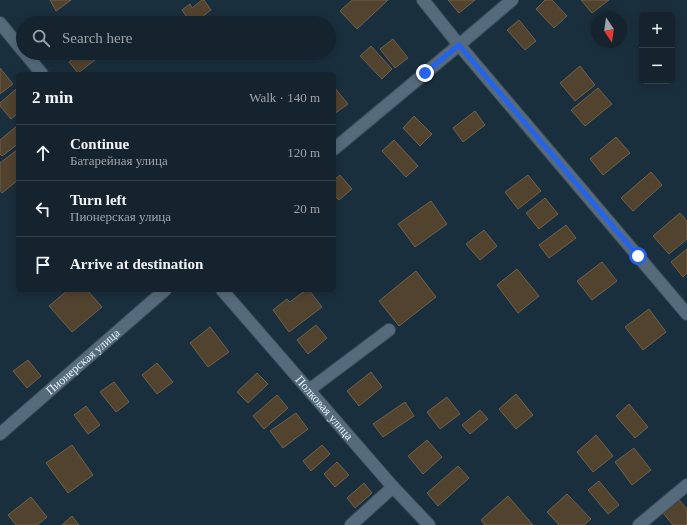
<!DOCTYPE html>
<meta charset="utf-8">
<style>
:root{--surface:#14232e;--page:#212f3a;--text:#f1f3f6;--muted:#9da4aa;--line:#33404a}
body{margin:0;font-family:"Times New Roman",serif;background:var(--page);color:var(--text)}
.controls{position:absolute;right:12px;top:12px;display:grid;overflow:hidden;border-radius:6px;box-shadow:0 2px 10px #0003}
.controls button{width:36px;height:36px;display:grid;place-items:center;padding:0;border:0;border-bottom:1px solid var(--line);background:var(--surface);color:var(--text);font:20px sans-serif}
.compass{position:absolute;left:591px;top:12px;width:36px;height:36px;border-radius:50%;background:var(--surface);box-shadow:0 2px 10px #0003;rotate:167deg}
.stop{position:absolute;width:12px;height:12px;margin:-9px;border:3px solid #2563eb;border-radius:50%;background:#fff}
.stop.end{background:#2563eb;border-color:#fff;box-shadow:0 1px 4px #0008}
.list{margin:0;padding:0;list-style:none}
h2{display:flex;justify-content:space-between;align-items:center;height:52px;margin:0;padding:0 16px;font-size:17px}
h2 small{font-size:13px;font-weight:400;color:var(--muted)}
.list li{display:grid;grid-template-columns:26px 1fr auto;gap:12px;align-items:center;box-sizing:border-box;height:56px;padding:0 16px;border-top:1px solid var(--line)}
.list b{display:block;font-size:15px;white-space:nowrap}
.list p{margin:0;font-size:13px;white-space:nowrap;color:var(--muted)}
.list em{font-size:13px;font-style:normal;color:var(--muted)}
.icon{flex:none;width:22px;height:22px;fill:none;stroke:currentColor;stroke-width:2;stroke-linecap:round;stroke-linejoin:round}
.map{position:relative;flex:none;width:687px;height:525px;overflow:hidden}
.search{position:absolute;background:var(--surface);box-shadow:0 2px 10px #0003;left:16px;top:16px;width:320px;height:44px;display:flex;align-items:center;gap:10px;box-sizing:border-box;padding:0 14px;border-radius:22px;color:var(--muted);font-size:15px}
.panel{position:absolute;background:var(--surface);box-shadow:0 2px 10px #0003;left:16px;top:72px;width:320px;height:220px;border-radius:6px}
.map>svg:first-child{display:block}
.building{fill:#52432f;stroke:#70614b}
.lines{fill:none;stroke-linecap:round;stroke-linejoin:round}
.minor-casing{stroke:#3b4c59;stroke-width:14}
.minor{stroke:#556b7c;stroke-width:12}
.route{stroke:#2563eb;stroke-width:5}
.labels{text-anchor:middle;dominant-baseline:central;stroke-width:4;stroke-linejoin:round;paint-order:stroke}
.street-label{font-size:12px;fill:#e8f5ff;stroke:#112533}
</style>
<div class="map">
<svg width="687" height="525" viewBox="0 0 687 525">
<rect width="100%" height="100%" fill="#1a2f3d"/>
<!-- building -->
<g class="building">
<path d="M50,0H71L56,11Z"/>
<path d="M202,0H204L211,10L194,23H191L182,10L190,4L192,8Z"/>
<path d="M352,0H388L357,29L340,11Z"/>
<path d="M448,0H475L459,13Z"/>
<path d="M545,0H552L567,16L554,28L536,9Z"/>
<path d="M581,0H609L592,13Z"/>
<path d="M519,20L536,41L525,50L507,30Z"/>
<path d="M393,39L408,58L395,68L380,49Z"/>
<path d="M371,46L392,69L382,79L360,56Z"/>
<path d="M81,53H97L99,57L78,73L69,62Z"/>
<path d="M580,66L595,85L575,101L560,83Z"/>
<path d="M0,68L13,84L0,94Z"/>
<path d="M334,87L348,104L334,114Z"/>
<path d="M598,88L612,104L585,126L571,110Z"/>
<path d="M16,89L18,91V113L11,119L0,106V103Z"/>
<path d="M475,111L485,125L463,142L453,128Z"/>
<path d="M414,116L432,134L420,146L403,128Z"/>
<path d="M18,125V144L2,156L0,154V140Z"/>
<path d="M616,137L630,153L603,175L590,159Z"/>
<path d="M394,140L418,166L406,177L382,151Z"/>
<path d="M18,149V180L2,193L0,190V163Z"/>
<path d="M651,172L662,185L633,211L621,198Z"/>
<path d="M340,175L352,189L339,200L334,195V180Z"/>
<path d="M528,175L541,191L518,209L505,192Z"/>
<path d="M545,198L558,214L539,229L526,213Z"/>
<path d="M431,201L447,224L415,247L398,224Z"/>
<path d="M680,213L687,221V239L669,254L653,236Z"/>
<path d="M566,225L576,238L549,258L539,245Z"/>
<path d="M484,230L497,246L480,260L466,244Z"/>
<path d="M687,249V273L683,277L671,262Z"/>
<path d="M602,262L617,281L592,300L577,281Z"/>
<path d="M517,269L539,296L518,313L497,285Z"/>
<path d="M416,271L436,297L399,326L379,301Z"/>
<path d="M68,290H87L102,307L72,332L49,306Z"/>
<path d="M306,290H309L322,307L289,332L273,310L287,299L290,302Z"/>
<path d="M649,309L666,332L643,350L625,327Z"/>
<path d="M316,325L327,338L308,354L297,340Z"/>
<path d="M210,327L229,352L208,367L190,343Z"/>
<path d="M28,360L41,376L27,388L13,371Z"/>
<path d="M157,363L173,382L157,394L142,375Z"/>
<path d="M371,372L382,387L359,406L347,391Z"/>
<path d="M257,373L268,384L248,403L237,392Z"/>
<path d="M114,382L129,402L116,412L100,392Z"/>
<path d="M516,394L533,415L516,429L499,409Z"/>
<path d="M277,395L288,408L264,429L253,416Z"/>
<path d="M447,397L460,414L440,429L427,412Z"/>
<path d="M405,402L414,416L383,437L373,424Z"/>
<path d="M629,404L648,427L635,438L616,416Z"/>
<path d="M86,406L100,425L88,434L74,415Z"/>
<path d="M480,410L488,419L470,434L462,425Z"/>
<path d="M296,413L308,429L283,448L270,431Z"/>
<path d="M596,435L613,456L593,472L577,452Z"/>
<path d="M427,440L442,457L423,474L408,456Z"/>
<path d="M72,445L93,475L68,493L46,463Z"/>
<path d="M322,445L330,454L311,471L303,461Z"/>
<path d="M634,448L651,470L632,485L615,462Z"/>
<path d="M337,462L349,475L335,487L324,474Z"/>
<path d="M458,466L469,478L438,506L427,493Z"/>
<path d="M599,481L619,505L608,514L588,490Z"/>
<path d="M364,483L372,493L355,508L347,498Z"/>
<path d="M567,494L591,519L584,525H559L547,512Z"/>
<path d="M508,496L533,525H485L481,520Z"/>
<path d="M31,497L47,517L37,525H16L8,515Z"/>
<path d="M679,500L687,509V525H673L663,513Z"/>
<path d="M72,516L79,525H62Z"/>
</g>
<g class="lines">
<defs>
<g id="minor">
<path d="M423,0L459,45L687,314"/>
<path d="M0,23L23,51"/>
<path d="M25,53L42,74"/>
<path d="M334,149L459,45L512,0"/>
<path id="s1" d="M222,290L393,487L429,525"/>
<path d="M309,390L389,330"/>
<path id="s2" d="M0,434L165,290"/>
<path d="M351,525L393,487"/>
<path d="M639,525L687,485"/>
</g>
</defs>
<!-- minor casing -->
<use href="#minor" class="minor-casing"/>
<!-- minor -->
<use href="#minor" class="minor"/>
</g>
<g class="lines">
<!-- route -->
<path class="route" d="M425,73L459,45L638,256"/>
</g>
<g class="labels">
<!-- street labels -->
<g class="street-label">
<text stroke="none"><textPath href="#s2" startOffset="110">Пионерская улица</textPath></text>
<text stroke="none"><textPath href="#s1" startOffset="156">Полковая улица</textPath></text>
</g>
</g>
</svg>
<div class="controls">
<button>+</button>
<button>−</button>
</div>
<svg class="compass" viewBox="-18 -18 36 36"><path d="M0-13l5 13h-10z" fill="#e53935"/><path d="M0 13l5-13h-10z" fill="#9da4aa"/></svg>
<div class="stop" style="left:638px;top:256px"></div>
<div class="stop end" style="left:425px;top:73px"></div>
<div class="search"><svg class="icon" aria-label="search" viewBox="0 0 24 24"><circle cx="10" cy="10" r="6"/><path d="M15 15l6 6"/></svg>Search here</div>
<section class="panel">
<h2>2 min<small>Walk · 140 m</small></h2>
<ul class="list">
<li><svg class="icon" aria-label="ahead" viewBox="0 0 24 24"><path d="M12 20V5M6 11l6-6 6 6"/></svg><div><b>Continue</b><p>Батарейная улица</p></div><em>120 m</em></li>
<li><svg class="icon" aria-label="left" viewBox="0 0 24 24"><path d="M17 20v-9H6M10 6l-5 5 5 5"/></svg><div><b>Turn left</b><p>Пионерская улица</p></div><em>20 m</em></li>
<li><svg class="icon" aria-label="arrive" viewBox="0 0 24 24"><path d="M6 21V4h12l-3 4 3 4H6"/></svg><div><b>Arrive at destination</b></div></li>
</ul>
</section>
</div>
